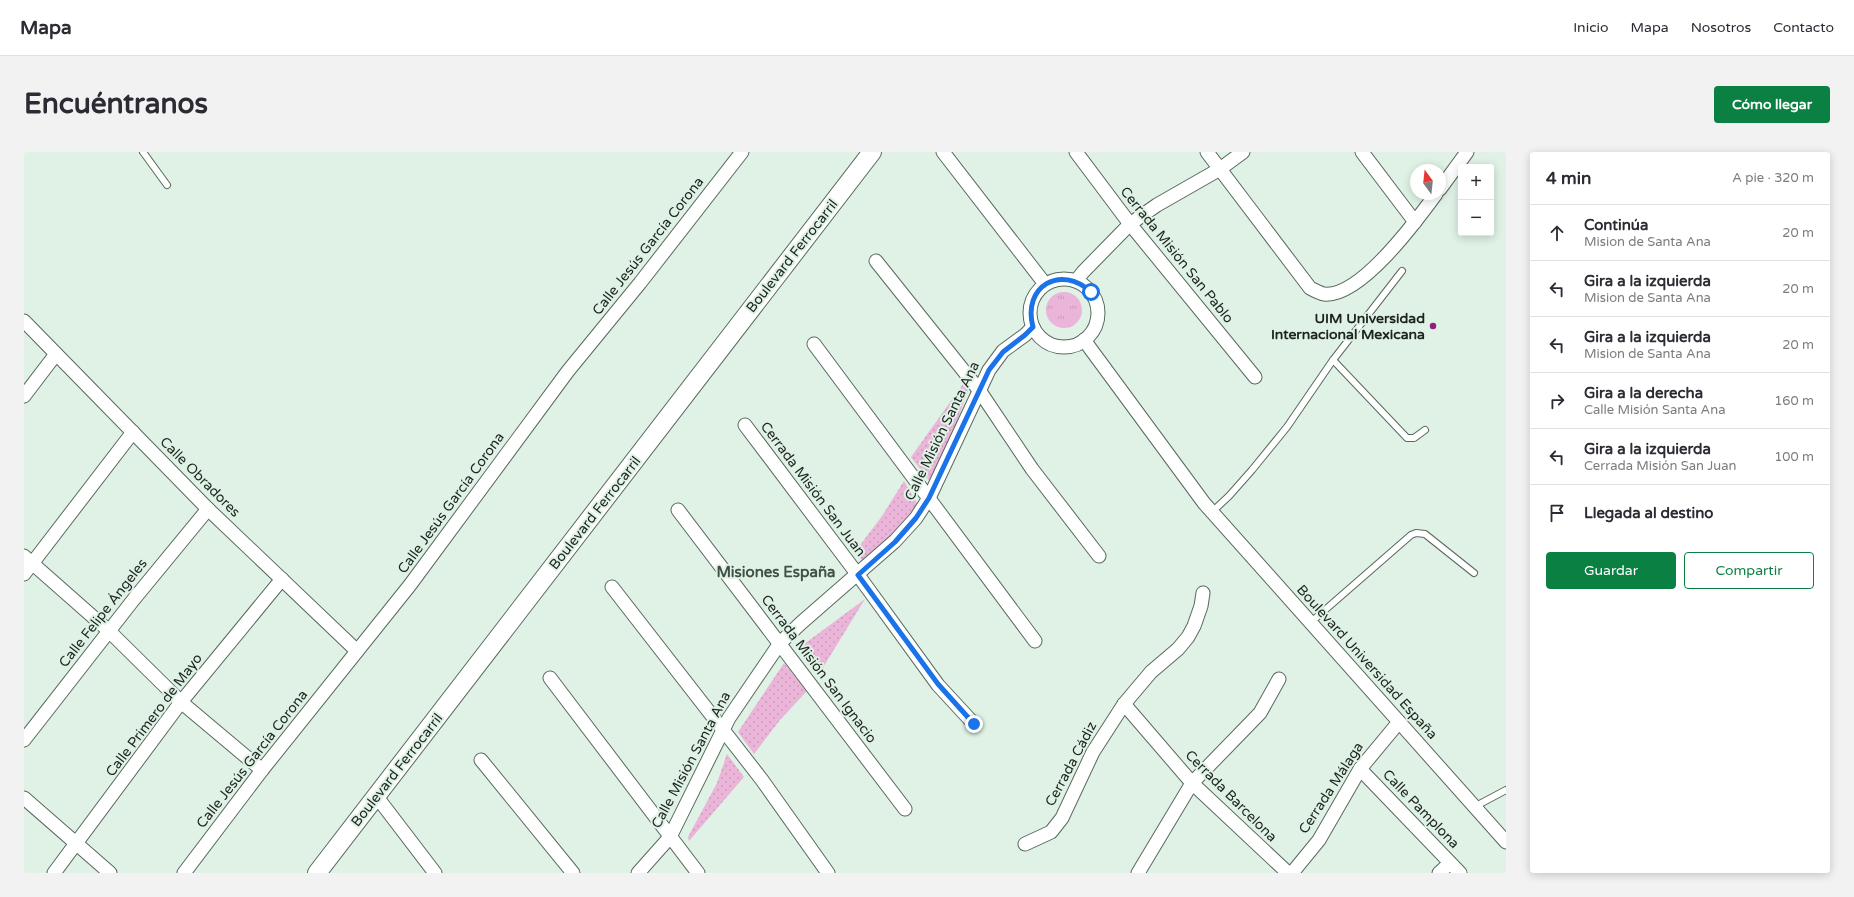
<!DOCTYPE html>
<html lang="es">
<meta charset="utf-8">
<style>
:root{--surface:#fff;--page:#f2f2f3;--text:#2b2b33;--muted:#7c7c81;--line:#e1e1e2;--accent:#0b8043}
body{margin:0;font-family:"Varela Round",sans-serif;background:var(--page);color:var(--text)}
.controls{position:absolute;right:12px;top:12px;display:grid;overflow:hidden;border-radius:4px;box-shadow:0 2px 10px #0003}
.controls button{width:36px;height:36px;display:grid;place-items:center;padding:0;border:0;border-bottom:1px solid var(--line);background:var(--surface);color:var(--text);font:20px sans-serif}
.compass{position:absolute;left:1386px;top:12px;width:36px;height:36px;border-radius:50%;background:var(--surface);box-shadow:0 2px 10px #0003;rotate:345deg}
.stop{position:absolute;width:12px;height:12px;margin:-9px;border:3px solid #1a73e8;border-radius:50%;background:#fff}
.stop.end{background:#1a73e8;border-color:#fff;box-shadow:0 1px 4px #0008}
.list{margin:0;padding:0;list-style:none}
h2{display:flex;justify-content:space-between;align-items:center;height:52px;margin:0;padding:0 16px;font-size:17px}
h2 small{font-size:13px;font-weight:400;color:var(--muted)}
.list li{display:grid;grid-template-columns:26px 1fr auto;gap:12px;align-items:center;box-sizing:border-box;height:56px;padding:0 16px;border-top:1px solid var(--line)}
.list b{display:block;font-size:15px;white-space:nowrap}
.list p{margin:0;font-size:13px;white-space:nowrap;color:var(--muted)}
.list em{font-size:13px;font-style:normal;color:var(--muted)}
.actions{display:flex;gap:8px;padding:12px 16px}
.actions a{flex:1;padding:9px 0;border:1px solid var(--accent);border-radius:4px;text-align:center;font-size:14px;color:var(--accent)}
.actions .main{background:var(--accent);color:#fff}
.icon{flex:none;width:22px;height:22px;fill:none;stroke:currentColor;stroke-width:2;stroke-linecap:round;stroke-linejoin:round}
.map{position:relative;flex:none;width:1482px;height:721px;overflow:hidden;border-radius:4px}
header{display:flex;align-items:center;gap:24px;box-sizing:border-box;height:56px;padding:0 20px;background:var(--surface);border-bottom:1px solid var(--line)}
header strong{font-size:19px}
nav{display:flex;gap:22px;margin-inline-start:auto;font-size:14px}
.intro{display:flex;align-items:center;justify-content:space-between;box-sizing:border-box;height:96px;padding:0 24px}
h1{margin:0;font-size:28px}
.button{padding:10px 18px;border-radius:4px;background:var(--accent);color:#fff;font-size:14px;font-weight:700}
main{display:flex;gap:24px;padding:0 24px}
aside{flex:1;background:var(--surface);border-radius:4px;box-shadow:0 2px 10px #0003}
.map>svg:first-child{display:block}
.grass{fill:url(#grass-tufts)}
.park{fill:url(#park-dots)}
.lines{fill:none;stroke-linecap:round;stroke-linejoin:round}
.lane-casing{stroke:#59695f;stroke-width:8}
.street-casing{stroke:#59695f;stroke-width:15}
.secondary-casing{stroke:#59695f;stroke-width:20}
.lane{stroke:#fff;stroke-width:6}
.street{stroke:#fff;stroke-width:13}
.secondary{stroke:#fff;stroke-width:18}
.route{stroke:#1a73e8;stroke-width:5}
.poi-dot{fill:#951e7a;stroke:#dff2e5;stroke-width:1.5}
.labels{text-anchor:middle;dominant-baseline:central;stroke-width:4;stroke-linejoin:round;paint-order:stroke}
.street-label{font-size:14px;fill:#1d2420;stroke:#dff2e5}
.poi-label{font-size:14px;font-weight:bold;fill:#1d2420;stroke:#dff2e5;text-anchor:end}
.neighbourhood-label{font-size:15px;font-weight:bold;fill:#405046;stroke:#dff2e5}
</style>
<header>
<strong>Mapa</strong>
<nav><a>Inicio</a><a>Mapa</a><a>Nosotros</a><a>Contacto</a></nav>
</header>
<div class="intro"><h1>Encuéntranos</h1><a class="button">Cómo llegar</a></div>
<main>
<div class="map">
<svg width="1482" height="721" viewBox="0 0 1482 721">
<defs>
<pattern id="grass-tufts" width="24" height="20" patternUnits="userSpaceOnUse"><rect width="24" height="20" fill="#ebb5d9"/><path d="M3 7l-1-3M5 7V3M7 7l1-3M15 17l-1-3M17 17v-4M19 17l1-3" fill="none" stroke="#c99cba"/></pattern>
<pattern id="park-dots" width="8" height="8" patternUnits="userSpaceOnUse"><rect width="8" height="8" fill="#ebb5d9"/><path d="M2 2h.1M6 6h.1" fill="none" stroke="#c99cba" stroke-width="1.8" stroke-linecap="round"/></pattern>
</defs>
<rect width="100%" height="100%" fill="#dff2e5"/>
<!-- grass -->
<circle class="grass" cx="1040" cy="158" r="18"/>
<!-- park -->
<g class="park">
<path d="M939,232L944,238L927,287L906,330L887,305Z"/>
<path d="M880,329L894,353L871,382L839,409L831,400L858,364Z"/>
<path d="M841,447L795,522L776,495Z"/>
<path d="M760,511L783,539L756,568L730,602L714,580Z"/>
<path d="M703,602L720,625L665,689L664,685L693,631Z"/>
</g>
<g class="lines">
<defs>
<g id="lane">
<path d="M119,0L143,33"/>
<path d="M1309,208L1383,286H1390L1401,278"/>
<path d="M1188,360L1205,344L1228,318L1263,275L1309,208L1378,119"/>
<path d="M1286,471L1387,383L1392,381L1401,382L1450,421"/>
<path d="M1450,655L1482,638"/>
</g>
<g id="street">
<path d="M919,0L1021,132"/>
<path d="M1052,0L1106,72L1231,225"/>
<path d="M1183,0L1286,136C1290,138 1295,141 1300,142C1336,146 1393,68 1412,42"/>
<path d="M1338,0L1391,70"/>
<path d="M1416,37L1443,0"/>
<path d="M852,109L955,238L1008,317L1075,404"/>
<circle cx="1040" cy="161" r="34"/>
<path d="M1052,129L1059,120L1106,72L1133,53L1196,17L1219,0"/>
<path d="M0,169L184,357L333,499"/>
<path d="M1060,188L1180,351L1482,690"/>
<path d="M790,192L1011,489"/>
<path d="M0,244L32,202"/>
<path d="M721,273L834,423L914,533L950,572"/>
<path d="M654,358L881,657"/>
<path d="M0,404L85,479L157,550L238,618"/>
<path d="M0,422L109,280"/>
<path d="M588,435L738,628L804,721"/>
<path d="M526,526L674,721"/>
<path d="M1100,552L1168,631L1264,721"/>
<path d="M0,588L110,447L184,357"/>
<path d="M457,608L549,721"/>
<path d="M1336,617L1436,721"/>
<path d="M353,645L411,721"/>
<path d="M0,646L86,721"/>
<path d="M1001,692L1027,680L1038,666L1069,600L1100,552L1127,520L1154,497L1164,485L1170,474L1177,454L1179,441"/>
<path d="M30,721L157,550L258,427"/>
<path d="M160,721L238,618L386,433L544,219L616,131L718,0"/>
<path d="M614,721L646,685L705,566L756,491L777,471L871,389L892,366L905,346L965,218L979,199L1001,183L1009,175"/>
<path d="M1114,721L1168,631L1236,561L1255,527"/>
<path d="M1268,721L1295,688L1336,617L1375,570"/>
<path d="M1415,721L1426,711"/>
</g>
<path id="secondary" d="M293,721L848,0"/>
</defs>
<!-- lane casing -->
<use href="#lane" class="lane-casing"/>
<!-- street casing -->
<use href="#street" class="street-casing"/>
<!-- secondary casing -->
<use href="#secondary" class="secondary-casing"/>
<!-- lane -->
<use href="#lane" class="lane"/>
<!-- street -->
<use href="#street" class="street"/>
<!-- secondary -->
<use href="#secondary" class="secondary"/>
</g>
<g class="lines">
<!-- route -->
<path class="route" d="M950,572L914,532L834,423L871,390L892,366L905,346L965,218L979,200L1001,183L1009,175C998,134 1037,112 1067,140"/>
</g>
<!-- markers -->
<circle class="poi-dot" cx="1409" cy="174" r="4"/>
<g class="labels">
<!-- street labels -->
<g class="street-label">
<text transform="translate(624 94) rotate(-52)">Calle Jesús García Corona</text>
<text transform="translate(1153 103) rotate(51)">Cerrada Misión San Pablo</text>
<text transform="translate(768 104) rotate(-52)">Boulevard Ferrocarril</text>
<text transform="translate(918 279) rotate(-64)">Calle Misión Santa Ana</text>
<text transform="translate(176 325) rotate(45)">Calle Obradores</text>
<text transform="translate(789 337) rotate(53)">Cerrada Misión San Juan</text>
<text transform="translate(427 351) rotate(-54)">Calle Jesús García Corona</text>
<text transform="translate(571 361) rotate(-52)">Boulevard Ferrocarril</text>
<text transform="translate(79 461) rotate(-52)">Calle Felipe Ángeles</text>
<text transform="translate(1343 510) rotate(48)">Boulevard Universidad España</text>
<text transform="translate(795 517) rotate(53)">Cerrada Misión San Ignacio</text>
<text transform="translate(130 563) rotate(-53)">Calle Primero de Mayo</text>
<text transform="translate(228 607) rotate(-52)">Calle Jesús García Corona</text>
<text transform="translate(667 608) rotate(-62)">Calle Misión Santa Ana</text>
<text transform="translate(1047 612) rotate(-62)">Cerrada Cádiz</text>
<text transform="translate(373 618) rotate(-52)">Boulevard Ferrocarril</text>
<text transform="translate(1307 636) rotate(-57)">Cerrada Málaga</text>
<text transform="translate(1207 644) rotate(45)">Cerrada Barcelona</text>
<text transform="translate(1397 657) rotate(46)">Calle Pamplona</text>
</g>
<!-- poi labels -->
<g class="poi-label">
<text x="1401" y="166">UIM Universidad<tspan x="1401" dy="16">Internacional Mexicana</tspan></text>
</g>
<!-- neighbourhood labels -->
<g class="neighbourhood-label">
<text x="752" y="420">Misiones España</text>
</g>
</g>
</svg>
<div class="controls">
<button>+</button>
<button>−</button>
</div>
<svg class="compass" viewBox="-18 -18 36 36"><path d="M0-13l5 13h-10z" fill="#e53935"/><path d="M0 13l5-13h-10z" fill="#7c7c81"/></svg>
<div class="stop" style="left:1067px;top:140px"></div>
<div class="stop end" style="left:950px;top:572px"></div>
</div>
<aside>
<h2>4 min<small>A pie · 320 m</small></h2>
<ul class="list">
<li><svg class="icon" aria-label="ahead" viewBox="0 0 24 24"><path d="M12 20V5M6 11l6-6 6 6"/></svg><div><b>Continúa</b><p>Mision de Santa Ana</p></div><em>20 m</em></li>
<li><svg class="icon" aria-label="left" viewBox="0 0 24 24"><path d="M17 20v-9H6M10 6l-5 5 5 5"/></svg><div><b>Gira a la izquierda</b><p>Mision de Santa Ana</p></div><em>20 m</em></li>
<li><svg class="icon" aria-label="left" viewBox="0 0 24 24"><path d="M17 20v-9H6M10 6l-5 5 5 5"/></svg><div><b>Gira a la izquierda</b><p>Mision de Santa Ana</p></div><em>20 m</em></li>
<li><svg class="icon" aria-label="right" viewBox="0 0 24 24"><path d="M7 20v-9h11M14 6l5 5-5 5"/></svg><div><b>Gira a la derecha</b><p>Calle Misión Santa Ana</p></div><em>160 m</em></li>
<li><svg class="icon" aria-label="left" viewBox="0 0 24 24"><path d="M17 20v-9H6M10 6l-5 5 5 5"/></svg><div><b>Gira a la izquierda</b><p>Cerrada Misión San Juan</p></div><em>100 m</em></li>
<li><svg class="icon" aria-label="arrive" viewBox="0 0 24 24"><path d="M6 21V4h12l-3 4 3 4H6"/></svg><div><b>Llegada al destino</b></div></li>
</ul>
<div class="actions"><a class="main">Guardar</a><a>Compartir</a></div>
</aside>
</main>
